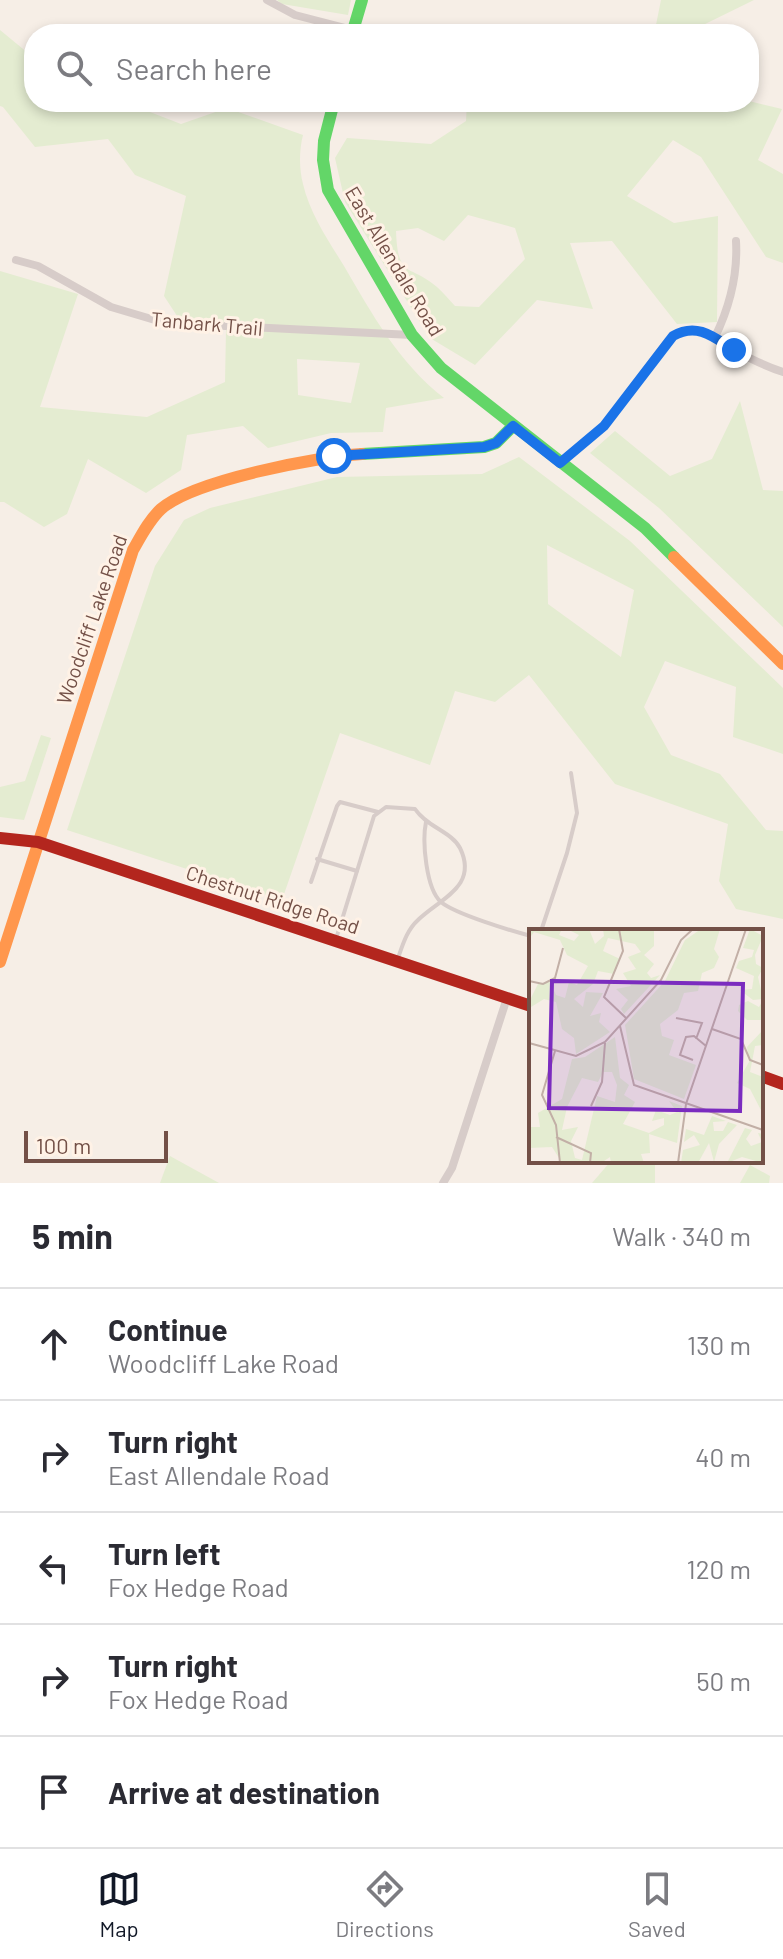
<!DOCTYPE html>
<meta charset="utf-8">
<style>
:root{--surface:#fff;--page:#f7f7f7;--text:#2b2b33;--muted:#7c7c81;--line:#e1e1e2;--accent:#111827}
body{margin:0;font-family:Barlow,sans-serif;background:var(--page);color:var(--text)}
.scale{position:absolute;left:24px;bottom:20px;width:144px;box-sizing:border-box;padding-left:8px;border:4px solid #735047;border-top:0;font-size:22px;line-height:28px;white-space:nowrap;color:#735047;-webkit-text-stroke:6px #fff2e6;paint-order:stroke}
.stop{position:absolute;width:24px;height:24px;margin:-18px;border:6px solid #1a73e8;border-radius:50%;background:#fff}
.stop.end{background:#1a73e8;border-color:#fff;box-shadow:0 2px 8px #0008}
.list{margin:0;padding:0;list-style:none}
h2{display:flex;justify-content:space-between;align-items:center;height:104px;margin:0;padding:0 32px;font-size:34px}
h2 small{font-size:26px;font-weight:400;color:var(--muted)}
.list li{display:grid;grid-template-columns:52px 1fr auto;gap:24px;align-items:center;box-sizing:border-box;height:112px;padding:0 32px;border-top:2px solid var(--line)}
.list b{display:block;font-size:30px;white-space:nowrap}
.list p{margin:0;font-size:26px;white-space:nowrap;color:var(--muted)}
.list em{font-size:26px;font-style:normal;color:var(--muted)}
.icon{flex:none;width:44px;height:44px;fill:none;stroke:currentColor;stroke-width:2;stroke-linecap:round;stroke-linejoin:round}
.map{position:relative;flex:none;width:783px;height:1183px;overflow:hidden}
.search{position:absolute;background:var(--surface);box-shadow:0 4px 12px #0003;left:24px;right:24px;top:24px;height:88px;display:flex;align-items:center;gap:20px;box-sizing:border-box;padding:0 28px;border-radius:32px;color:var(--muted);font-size:30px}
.sheet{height:664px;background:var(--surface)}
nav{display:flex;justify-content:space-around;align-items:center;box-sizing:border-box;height:112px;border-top:2px solid var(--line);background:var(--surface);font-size:22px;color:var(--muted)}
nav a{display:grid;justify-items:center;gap:4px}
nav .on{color:var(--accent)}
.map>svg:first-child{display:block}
.green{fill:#e4ecd1;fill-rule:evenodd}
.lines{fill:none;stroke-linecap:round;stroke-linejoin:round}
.lane{stroke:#d7ccc9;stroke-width:4}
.street{stroke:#d7ccc9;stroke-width:8}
.fast{stroke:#63d668;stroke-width:12}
.slow{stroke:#ff974d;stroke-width:12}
.jam{stroke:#b3261e;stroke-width:12}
.route{stroke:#1a73e8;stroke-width:10}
.labels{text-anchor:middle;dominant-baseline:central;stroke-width:6;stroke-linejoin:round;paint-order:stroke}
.street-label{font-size:20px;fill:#735047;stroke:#fff2e6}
.inset-road{fill:none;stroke:#c2afa6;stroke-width:2}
.view{fill:#7b2cbf;fill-opacity:0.15;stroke:#7b2cbf;stroke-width:4}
.inset-edge{fill:none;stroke:#735047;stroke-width:4}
</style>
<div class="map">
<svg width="783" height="1183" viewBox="0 0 783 1183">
<rect width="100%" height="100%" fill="#f6eee6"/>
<!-- green -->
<g class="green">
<path d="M277,0H351L348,15L282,4Z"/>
<path d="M661,0H754L701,26L694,34H636L655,30Z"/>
<path d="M0,30L34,58V102H124L181,124L227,108L303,135C299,150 299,169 303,184C310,214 328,240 344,266C372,314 399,363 444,398L386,408L383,432L331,433L268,448L243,426L187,435L181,470L146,493L88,459L67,514L44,527L4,502H0V271L78,294L40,407L147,417L225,382L226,330L183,325L164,296L186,196L135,175L108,139L35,147L3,107L0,106ZM297,359L360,363L351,403L298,395Z"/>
<path d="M749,101L782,109L758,160L783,174V263L766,257L701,157L673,140L627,196L674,223L718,216L717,322L677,324L612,241L570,243L593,309L537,300L475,365L430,338L345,202L335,158L347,138L431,144L466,121L467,102ZM468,215L515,228L525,259L479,307L455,306C449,300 444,293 437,287C409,263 398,280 396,231L418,228L444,241Z"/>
<path d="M740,401L763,490L783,491V627L659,508L590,453L615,431L670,476L712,459Z"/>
<path d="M519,457L630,541L783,688V754L733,737L736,687L665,661L644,707L671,755L720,774L766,830L783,831V919L736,909L719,881L728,824L615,784L529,675L495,702L455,691L430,765L340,733L282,900L67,830L155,566L184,520L210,508L337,477L482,474ZM547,545L634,590L621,657L548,604Z"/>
<path d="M41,735L51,738L24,820L0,817V787L25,781Z"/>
<path d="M170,1156L219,1183H160Z"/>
<path d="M611,1161L655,1163V1183H592Z"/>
<path d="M750,1165L770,1176L769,1183H740Z"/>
</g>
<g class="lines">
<!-- lane -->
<g class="lane">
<path d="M426,822C422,841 426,889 441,902C455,914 512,931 531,936"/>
<path d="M317,859L357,871"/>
<path d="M311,882L337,806L340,802L378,812"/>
<path d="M541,931L567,853L577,813L571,773"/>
<path d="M336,939L374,816L386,807L415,809C427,827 452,832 460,848C479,887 439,899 418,920C407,930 403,944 398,958"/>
</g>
<!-- street -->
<g class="street">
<path d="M267,0L295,15L353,30"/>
<path d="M16,260L38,266L111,307L165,323L412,335"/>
<path d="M715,337C730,306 738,276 736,241"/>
<path d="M560,463L604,426L668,341C692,317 713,338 736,351C751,359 767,367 783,372"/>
<path d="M443,1183L452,1168L507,998"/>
</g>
<!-- fast -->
<g class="fast">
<path d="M352,34L362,0"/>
<path d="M334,102L324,141L323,160L328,190L412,335L441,368L645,528L674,557"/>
<path d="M362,454L484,447L496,443L513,426"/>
</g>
<!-- slow -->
<g class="slow">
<path d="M674,557L783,664"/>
<path d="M0,962L133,550C141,536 149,520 161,509C194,480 317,457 362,454"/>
</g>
<!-- jam -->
<g class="jam">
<path d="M0,838L38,842L531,1006"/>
<path d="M761,1076L783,1084"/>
</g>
</g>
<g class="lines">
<!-- route -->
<path class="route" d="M334,456L484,447L496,443L513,426L560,463L604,426L673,336C697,322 714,337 734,350"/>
</g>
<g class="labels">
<!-- street labels -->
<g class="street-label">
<text transform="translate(395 261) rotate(59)">East Allendale Road</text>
<text transform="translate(207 323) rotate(5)">Tanbark Trail</text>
<text transform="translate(91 619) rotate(-71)">Woodcliff Lake Road</text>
<text transform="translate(273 899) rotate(18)">Chestnut Ridge Road</text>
</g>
</g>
<!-- overview -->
<g transform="translate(529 929)">
<rect width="234" height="234" fill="#f6eee6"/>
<path d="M0,0H33L30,6L45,12L50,6L38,0H60L66,15L75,7L74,0H125V17L115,26L125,35L118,44L122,49L131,46L95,85L92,80L99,71L87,60L102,57L94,44L107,40L99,28L112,23L106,15L79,9L74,22L91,30L85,45L69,42L64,55L45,70L54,78L57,63L74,64L61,87L72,84L70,93L81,103L47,125L45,109L33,100L27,73L15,70L2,78L0,73L9,55L21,53L27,66L36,69L40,53L48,56L59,37L38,26L31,11L5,3L0,10ZM172,0H191L185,20L190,28L185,39L173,44L169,62L155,64L149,81L131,95L133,107L145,111L140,126L167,136L155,170L105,150L96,96L136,52L156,11ZM221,0L234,7L226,26L227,35L234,39L229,48L234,70L224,71L211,61L223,60L225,47L207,39L210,32L223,28L225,21L214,19ZM234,71V91H218L209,82L210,76L219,72L230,78ZM234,101V116L226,117L221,143L234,148V185L221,160L208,154L220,133L218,118ZM86,108L91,149L100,156L95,166L106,173L94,195L120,204L135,196V189L123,192L127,181L141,186L148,183L140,172L153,177L148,214L120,205L121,224L112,225L115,234H82L81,228L72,234H43L32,232L23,218L0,219V198H11L9,184L33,170L43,130L56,128ZM74,143H83L88,156L86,173L68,167L53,231L46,229L42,212L49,198L33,201L38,178L53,149L69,153ZM183,187L197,192L184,193L185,202H194L199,193L208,196L190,215L185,233L180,214L169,234H152L154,221L171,216L165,206L155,213L157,200L175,206ZM216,199L223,201L217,210L222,217L233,213L229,204L234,205V234L213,228L198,234Z" fill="#e4ecd1" fill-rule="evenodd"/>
<path class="inset-road" d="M90,0L94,22L75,68L97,89M0,52L14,55L26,49L34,19M147,89L173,94L167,110M91,97L105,156L234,201M183,100L212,110L221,131L234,136M0,114L47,127L76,113L132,51L152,11L164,0M26,122L13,166L27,196L31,234M164,131L151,126L157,108L165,107L177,117M62,177L73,153L76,114M27,208L62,224L61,234M149,234L157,175L217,0"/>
<path class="view" d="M23,52L214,55L211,182L20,179Z"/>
<rect width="234" height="234" class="inset-edge"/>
</g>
</svg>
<div class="scale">100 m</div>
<div class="stop" style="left:334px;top:456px"></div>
<div class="stop end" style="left:734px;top:350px"></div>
<div class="search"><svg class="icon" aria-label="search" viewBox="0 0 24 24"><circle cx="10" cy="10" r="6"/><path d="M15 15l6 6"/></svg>Search here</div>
</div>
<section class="sheet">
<h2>5 min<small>Walk · 340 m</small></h2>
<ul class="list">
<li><svg class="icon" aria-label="ahead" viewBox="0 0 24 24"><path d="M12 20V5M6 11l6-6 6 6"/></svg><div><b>Continue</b><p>Woodcliff Lake Road</p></div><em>130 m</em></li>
<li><svg class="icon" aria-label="right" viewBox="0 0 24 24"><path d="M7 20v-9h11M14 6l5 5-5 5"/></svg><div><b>Turn right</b><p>East Allendale Road</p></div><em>40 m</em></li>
<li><svg class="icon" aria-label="left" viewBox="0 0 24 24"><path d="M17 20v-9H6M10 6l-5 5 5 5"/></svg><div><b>Turn left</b><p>Fox Hedge Road</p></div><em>120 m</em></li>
<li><svg class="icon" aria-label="right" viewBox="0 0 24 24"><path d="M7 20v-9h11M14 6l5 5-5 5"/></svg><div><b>Turn right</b><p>Fox Hedge Road</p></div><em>50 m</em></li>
<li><svg class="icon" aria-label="arrive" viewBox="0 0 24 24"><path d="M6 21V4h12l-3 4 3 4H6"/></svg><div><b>Arrive at destination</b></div></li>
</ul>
</section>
<nav>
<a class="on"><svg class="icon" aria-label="map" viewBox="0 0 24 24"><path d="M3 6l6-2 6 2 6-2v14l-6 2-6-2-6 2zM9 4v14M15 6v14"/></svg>Map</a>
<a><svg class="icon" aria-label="directions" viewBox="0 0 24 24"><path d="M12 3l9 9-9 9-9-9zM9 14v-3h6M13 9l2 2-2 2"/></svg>Directions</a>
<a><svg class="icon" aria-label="saved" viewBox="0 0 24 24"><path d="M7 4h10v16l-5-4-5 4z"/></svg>Saved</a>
</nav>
